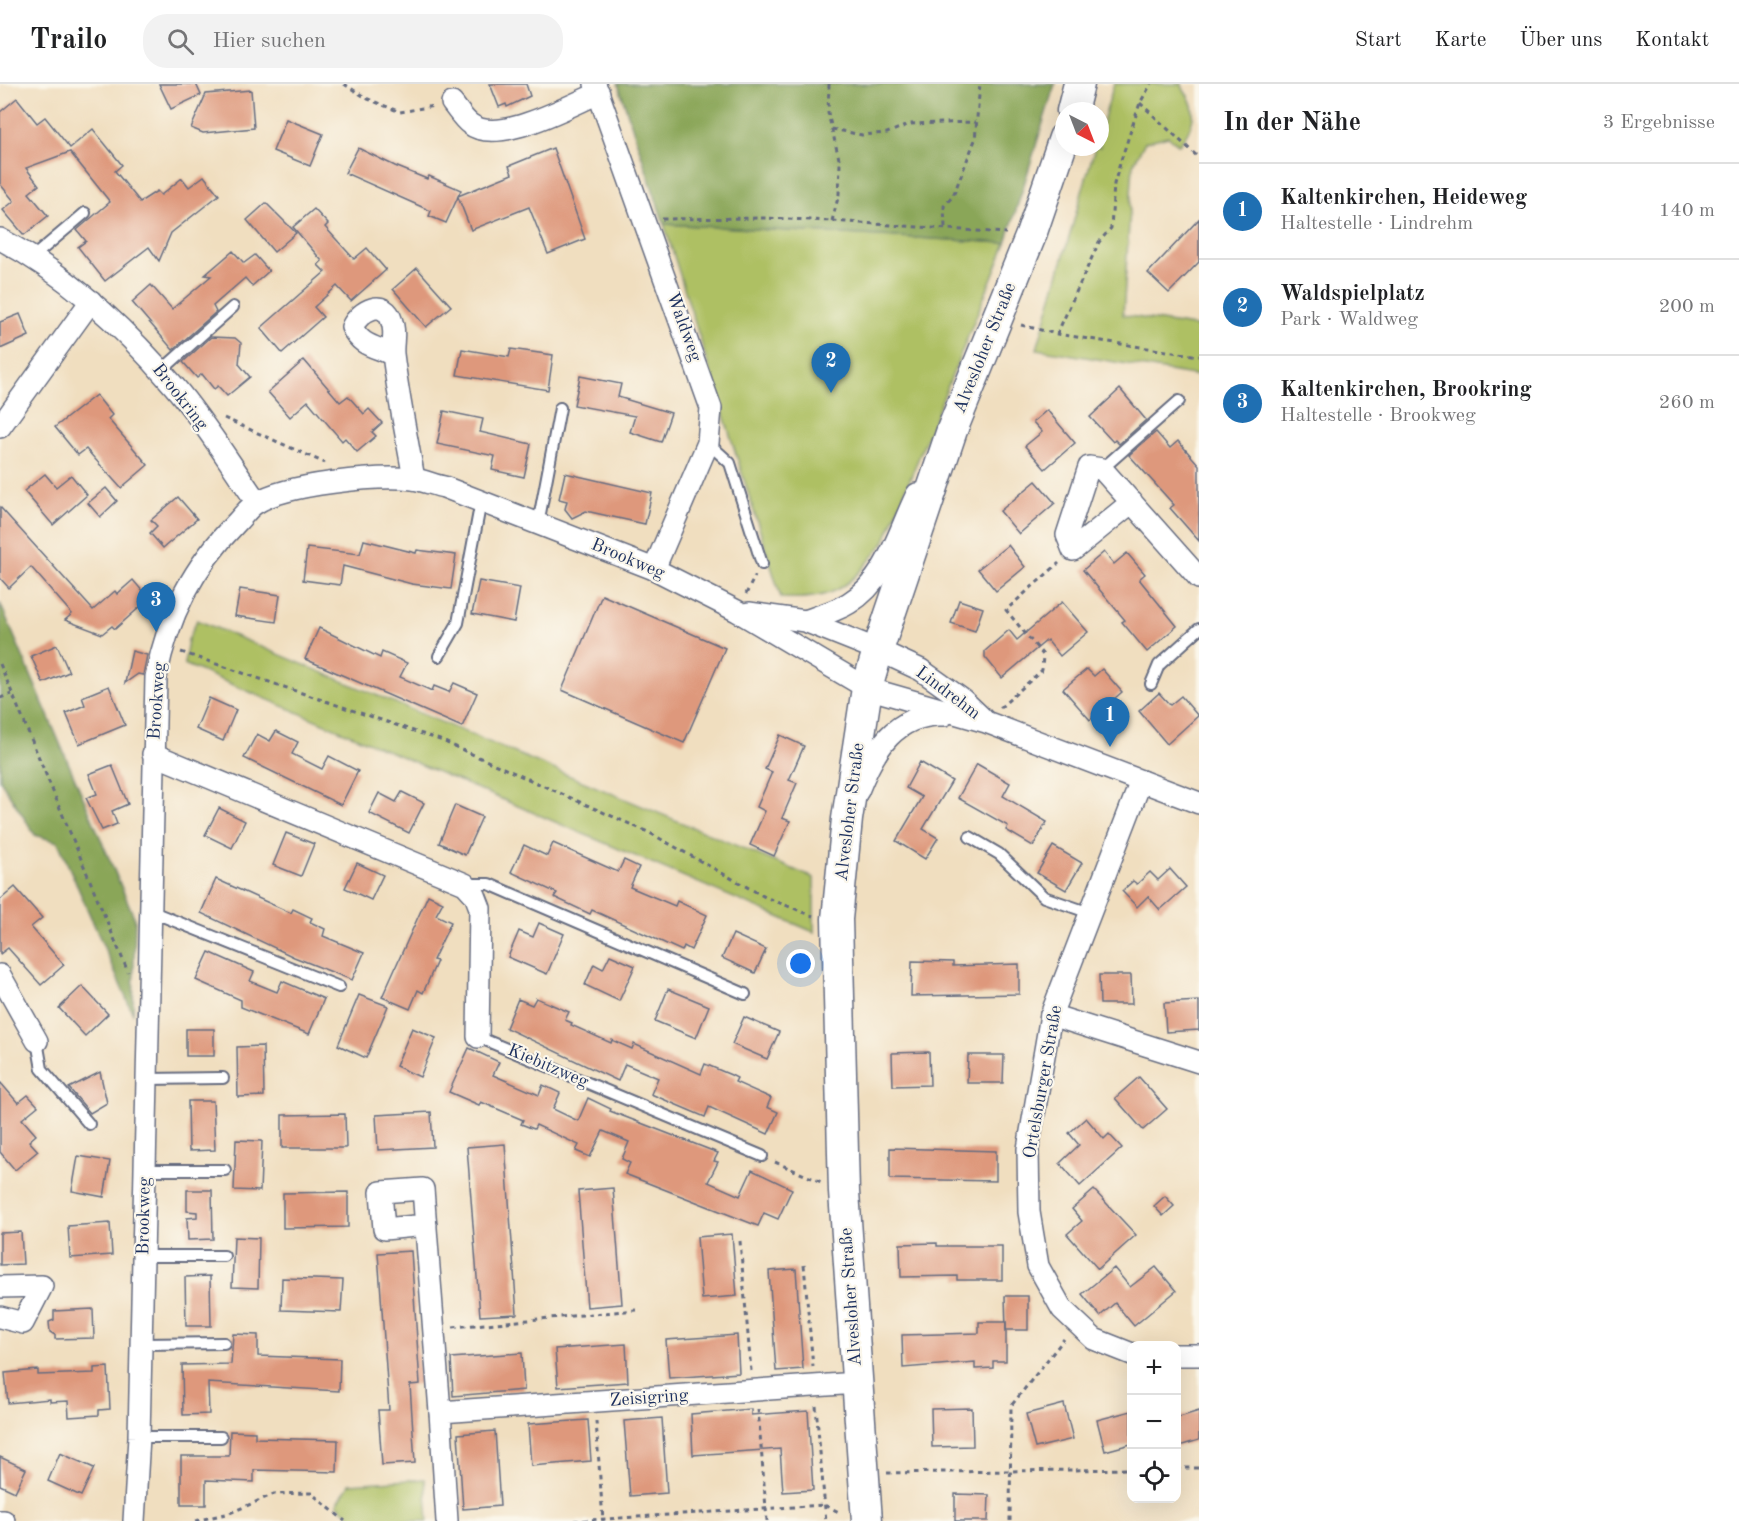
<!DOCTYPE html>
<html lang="de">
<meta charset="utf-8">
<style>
:root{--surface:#fff;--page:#f2f2f2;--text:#202124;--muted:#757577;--line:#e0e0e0;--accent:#1f6fb2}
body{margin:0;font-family:"Old Standard TT",serif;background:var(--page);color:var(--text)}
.controls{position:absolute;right:18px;bottom:18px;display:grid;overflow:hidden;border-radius:12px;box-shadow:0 6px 24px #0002}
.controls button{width:54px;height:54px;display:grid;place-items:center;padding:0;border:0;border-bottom:2px solid var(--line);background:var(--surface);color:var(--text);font:30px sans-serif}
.compass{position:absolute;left:1055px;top:18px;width:54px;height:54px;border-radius:50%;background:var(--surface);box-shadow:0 6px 24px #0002;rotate:138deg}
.you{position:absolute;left:801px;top:880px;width:21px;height:21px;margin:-15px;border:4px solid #fff;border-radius:50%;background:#1a73e8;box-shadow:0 0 0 9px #1a73e833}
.badge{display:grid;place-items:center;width:39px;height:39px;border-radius:50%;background:var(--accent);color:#fff;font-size:20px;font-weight:700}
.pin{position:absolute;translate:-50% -50px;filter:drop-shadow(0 2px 3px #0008)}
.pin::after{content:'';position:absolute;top:32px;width:21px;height:18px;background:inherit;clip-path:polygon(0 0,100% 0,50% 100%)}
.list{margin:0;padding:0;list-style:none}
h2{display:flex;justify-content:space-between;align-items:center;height:78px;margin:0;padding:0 24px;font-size:26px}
h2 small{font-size:20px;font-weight:400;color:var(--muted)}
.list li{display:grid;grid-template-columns:39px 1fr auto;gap:18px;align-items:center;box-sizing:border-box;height:96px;padding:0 24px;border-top:2px solid var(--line)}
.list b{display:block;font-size:22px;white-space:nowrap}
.list p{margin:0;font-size:20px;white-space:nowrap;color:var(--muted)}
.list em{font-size:20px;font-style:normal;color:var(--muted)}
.icon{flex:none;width:33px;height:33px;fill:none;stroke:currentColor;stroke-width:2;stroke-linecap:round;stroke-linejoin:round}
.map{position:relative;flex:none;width:1199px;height:1437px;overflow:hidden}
header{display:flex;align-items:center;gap:36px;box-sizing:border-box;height:84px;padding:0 30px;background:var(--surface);border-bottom:2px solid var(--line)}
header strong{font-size:28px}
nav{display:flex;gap:33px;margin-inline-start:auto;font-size:21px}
.search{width:420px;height:54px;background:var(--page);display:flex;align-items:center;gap:15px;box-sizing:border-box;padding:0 21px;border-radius:24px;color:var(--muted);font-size:22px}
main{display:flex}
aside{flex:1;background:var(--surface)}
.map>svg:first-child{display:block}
.green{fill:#aec063;stroke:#647860;stroke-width:1.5}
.forest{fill:#8aa659;stroke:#526a5c;stroke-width:1.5}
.building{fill:#de987b}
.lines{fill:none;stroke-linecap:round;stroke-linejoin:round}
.lane-casing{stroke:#666c80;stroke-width:14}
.street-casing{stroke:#666c80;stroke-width:24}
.secondary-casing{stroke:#666c80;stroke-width:33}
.path{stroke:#666c80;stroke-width:3;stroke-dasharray:4.5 4.5;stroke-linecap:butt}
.lane{stroke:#fff;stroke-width:10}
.street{stroke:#fff;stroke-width:21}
.secondary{stroke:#fff;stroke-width:30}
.labels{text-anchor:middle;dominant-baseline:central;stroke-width:4.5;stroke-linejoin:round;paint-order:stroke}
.street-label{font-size:18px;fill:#1b2f5e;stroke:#fbf7ec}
</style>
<header>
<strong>Trailo</strong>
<div class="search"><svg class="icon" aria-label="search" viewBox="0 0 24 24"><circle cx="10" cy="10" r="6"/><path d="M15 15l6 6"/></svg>Hier suchen</div>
<nav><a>Start</a><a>Karte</a><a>Über uns</a><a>Kontakt</a></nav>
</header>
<main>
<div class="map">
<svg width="1199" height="1437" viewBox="0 0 1199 1437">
<rect width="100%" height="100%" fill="#fbf7ec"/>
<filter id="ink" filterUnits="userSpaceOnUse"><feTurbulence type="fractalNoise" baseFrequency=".0167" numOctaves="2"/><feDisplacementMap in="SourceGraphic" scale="12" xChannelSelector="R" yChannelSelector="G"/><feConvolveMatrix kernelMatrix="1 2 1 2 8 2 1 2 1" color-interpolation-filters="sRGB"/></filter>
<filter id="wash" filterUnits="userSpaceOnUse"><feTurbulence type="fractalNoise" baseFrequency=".008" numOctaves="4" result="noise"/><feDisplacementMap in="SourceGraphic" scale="24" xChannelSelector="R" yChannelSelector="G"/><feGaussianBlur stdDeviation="1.35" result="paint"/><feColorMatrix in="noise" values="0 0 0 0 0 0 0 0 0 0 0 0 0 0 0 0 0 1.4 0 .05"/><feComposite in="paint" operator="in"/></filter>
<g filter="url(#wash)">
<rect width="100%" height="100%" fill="#f0debf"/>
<!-- green -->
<g class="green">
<path d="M1114,0H1182C1182,4 1184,7 1188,12C1199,31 1191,45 1179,61L1168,52L1145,58L1133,81L1123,231L1199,243V292L1037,265L1095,63H1100V47Z"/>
<path d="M664,140L1006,159L884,459C851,500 838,517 781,514Z"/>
<path d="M197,536L814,794V848L184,580L188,556Z"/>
<path d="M425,1395L428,1437H357L337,1420L349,1400Z"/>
</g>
<!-- forest -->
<g class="forest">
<path d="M618,0H1055L1006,159L664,140Z"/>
<path d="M0,519L135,835L133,930L58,758L35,751L0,696Z"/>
</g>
<g id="blocks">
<!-- building -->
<g class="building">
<path d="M159,0H196L201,11L171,25Z"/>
<path d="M490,0H526L530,12L507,23L506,20L499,23Z"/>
<path d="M251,6L254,44L203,49L191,44L206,10Z"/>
<path d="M17,14L37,39L45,33L70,64L93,45L122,81L115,87L140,118L157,107L161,111L182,94L189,103L204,92L219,111L171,149L159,177L149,163L105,197L78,163L86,157L77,146L110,118L70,68L26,84L39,101L29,109L48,132L24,151L3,126L14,117L0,100V28Z"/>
<path d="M286,35L323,50L310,82L273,67Z"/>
<path d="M358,64L395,82L427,95L429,92L461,106L458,112L512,90L509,82L553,64L585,155L548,170L529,123L471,146L458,113L446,139L429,132L431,127L345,89Z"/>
<path d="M266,119L296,149L274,168L247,136Z"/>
<path d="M314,125L328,140L325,143L354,175L367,164L386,186L351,217L337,202L314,223L323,233L282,269L261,244L325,188L318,181L322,177L293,143Z"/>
<path d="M1199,135V178L1169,209L1148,189Z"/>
<path d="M233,167L244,179L255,171L269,187L252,202L245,194L213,222L216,228L173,266L132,218L151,201L172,225L211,192L205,191Z"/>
<path d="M417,184L451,222L426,243L393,205Z"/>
<path d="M20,230L29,252L0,265V238Z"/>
<path d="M211,253L235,254L241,259L239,280L250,293L227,312L218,302L214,305L202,290L197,294L183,278Z"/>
<path d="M462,265L509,273L511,265L553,271L548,306L457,291Z"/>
<path d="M304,276L340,318L348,312L364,330L369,325L382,339L372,348L376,352L357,368L345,354L342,357L308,317L290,333L268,308Z"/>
<path d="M580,292L621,300L618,313L671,329L661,358L630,348L635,332L574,321Z"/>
<path d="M1120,305L1146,336L1119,360L1115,356L1113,358L1090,333Z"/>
<path d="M96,311L112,331L108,335L148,381L121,404L86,365L78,371L55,343Z"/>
<path d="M1047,326L1075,359L1045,385L1025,362L1042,348L1033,338Z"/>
<path d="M444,327L483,335L480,348L531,360L524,393L492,386L495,372L437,360Z"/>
<path d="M1156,348L1170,364L1178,357L1199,381V457L1170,424L1174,421L1129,371Z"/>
<path d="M565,389L652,409L645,440L586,427L572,434L565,425L567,417L559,415Z"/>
<path d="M45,390L56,403L71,391L87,411L53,441L24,407Z"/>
<path d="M1036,397L1055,419L1019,450L1000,427Z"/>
<path d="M106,404L117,417L100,433L88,419Z"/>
<path d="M178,413L197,435L163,464L150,449L157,442L151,436Z"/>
<path d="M0,423L93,526L115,507L117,510L133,496L149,515L115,545L112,542L102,550L65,536L72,530L31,483L9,504L0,494Z"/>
<path d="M364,456L416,469L417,466L456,471L451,505L412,500L343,482L340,501L303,496L307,464L360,470Z"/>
<path d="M1008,461L1025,483L996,507L978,485Z"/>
<path d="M1104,468L1114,480L1127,469L1145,490L1139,495L1177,542L1147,568L1122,538L1125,536L1083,486Z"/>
<path d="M479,497L520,504L514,538L472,530Z"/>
<path d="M240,505L280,511L276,538L235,532Z"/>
<path d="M602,511L725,564L684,659L562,606Z"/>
<path d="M959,516L983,524L975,547L951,539Z"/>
<path d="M1062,518L1088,548L1060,572L1047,556L1002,594L985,573V567L1009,546L1017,556Z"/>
<path d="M319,544L380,574L382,568L407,579L400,593L432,607L434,602L449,608L454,599L477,609L462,643L305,575Z"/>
<path d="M57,561L69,588L43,599L31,572Z"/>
<path d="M132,567L147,571L143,591L138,590L125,599Z"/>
<path d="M1087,585L1094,592L1102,585L1122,608L1090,636L1063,605Z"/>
<path d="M109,602L125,641L79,660L66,629L85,621L82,613Z"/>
<path d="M1159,609L1170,621L1181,612L1198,632L1167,660L1139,627Z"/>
<path d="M209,614L236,626L223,657L196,645Z"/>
<path d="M276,647L298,658L292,670L322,685L329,672L358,687L341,721L244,674L257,650L270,657Z"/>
<path d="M780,651L804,662L789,696L797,699L782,734L790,737L774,772L750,761L765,727L757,723L772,688L765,685Z"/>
<path d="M920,678L952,697L923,745L938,754L925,775L896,757L922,713L906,704Z"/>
<path d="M977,680L1010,699L1003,712L1047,738L1033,762L1006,746L1008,742L958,714Z"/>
<path d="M112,681L128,720L112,727L117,740L102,746L86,714L97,710L89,690Z"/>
<path d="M402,708L424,719L409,749L369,729L379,709L396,718Z"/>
<path d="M455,721L482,733L465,771L439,759Z"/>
<path d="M219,724L245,737L232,764L205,751Z"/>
<path d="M286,749L314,760L301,792L273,781Z"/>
<path d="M553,759L618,788L624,776L639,783L630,803L675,822L677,817L707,831L691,866L684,862L682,867L592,826L590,830L554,813L557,809L511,788L524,761L547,772Z"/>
<path d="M1053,762L1082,779L1066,806L1037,789Z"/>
<path d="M357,779L383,791L371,816L345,804Z"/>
<path d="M1170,785L1186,803L1160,826L1148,812L1137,823L1122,807L1133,797L1137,800L1150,788L1158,796Z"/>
<path d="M216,795L291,829L293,825L312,834L310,838L325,845L323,852L364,869L352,896L294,873L201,829Z"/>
<path d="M15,803L42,834L31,843L64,881L41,901L8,864L0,870V816Z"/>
<path d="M428,811L443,818L436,831L451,838L433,876L437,877L423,909L418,906L410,925L382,913Z"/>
<path d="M539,839L564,850L547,890L508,873L519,847L533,853Z"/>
<path d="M733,850L766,865L755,889L722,874Z"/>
<path d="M209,868L254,888L250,897L277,908L282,897L324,915L309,950L241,923V916L196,896Z"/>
<path d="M610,871L635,882L619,917L585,901L594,880L603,885Z"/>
<path d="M912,877L953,878V882L1019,880V910L911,912Z"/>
<path d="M1099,891H1131L1132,920H1100Z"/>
<path d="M82,902L108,930L85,952L59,924Z"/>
<path d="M668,905L709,922L696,954L655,937Z"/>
<path d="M359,911L388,922L366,974L338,961Z"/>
<path d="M536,914L569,928L565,936L572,939L571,941L611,959L612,956L632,965L634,960L701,990L705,980L731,991L737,994L735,998L771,1014L767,1023L778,1028L768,1050L709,1023L705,1033L651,1010L658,994L625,980L618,997L506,944L518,915L532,921Z"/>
<path d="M1199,917V946L1166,948L1164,919Z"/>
<path d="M744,933L779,948L767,975L732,960Z"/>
<path d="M412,944L436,954L420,993L396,982Z"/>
<rect x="186" y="945" width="28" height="27"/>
<path d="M263,962L264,1012L238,1013L237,963Z"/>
<path d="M469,964L499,978L493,991L539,1011L543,1001L560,1009L553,1025L578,1037L588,1014L611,1025L610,1027L718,1069L714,1077L718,1078L708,1098L740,1112L752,1086L792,1105L778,1135L764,1129L758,1142L625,1090L630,1079L622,1075L629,1058L603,1047L590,1073L576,1067L579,1061L536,1041L534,1045L521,1040L523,1036L481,1018L479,1021L449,1008Z"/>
<path d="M929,968L930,1001L893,1002L892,969Z"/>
<path d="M968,971H1004L1003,999H967Z"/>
<path d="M100,988L107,1019L90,1029L69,1004Z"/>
<path d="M1139,993L1167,1025L1143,1046L1115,1014Z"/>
<path d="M0,998L18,1019L28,1011L38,1022L22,1035L36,1051L29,1057L38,1067L15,1086L0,1068Z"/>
<path d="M188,1017H213L215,1066L189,1067Z"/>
<path d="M431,1028L433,1063L378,1066L376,1031Z"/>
<path d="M345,1030L346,1064H282V1031Z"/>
<path d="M1086,1034L1104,1055L1109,1050L1122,1064L1080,1102L1060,1079L1079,1061L1069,1049Z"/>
<path d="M236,1056L262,1057L260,1107L234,1106Z"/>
<path d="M505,1060L517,1230L480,1232L467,1063Z"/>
<path d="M890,1064L996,1067V1097L890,1095Z"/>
<path d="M78,1072L110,1077L104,1113L72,1107Z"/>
<path d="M613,1104L622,1220L587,1223L578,1107Z"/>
<path d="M187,1106H212L213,1155L188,1156L187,1134L197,1133V1128L187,1127Z"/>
<path d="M1094,1106L1136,1151L1098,1185L1067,1150L1082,1137L1072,1125Z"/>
<path d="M348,1108V1143L283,1144V1109Z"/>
<path d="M1165,1112L1174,1122L1163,1132L1154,1122Z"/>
<path d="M110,1139L112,1171L70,1174L68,1142Z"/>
<path d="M21,1148L23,1180L0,1181V1149Z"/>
<path d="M732,1150L737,1212L702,1215L697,1153Z"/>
<path d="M234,1153L259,1154L258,1204L232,1203Z"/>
<path d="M937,1159V1162H1002V1196H957V1192L901,1193L900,1160Z"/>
<path d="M411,1167L420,1300L410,1301L415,1379L382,1381L378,1326H389L378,1169Z"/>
<path d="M1156,1183L1176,1207L1134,1242L1115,1219L1100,1232L1082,1210L1114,1184L1130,1203Z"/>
<path d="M796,1185L803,1285L776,1287L769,1187Z"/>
<path d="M210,1192L211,1242H186L185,1193Z"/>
<path d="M282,1194L343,1196L341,1228L281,1226Z"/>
<path d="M1005,1212H1028V1246H1006Z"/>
<path d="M93,1225L94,1254L55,1255V1251L50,1248L49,1238L54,1236V1227Z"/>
<path d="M979,1238H1006V1277H993V1284L975,1285V1278L903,1284L902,1251L979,1249Z"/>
<path d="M233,1250L258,1251V1272L340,1275L339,1307L208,1299L209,1330L183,1331L182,1281L231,1280Z"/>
<path d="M737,1251L739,1289L669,1294L666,1256Z"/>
<path d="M626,1260L628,1298L558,1303L555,1265Z"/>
<path d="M522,1269L524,1306L453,1312L451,1274Z"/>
<path d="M108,1283L110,1325L99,1326V1331L69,1333L68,1317L50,1318V1315L8,1319L5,1289L38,1286V1291L94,1289V1284Z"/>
<path d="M1064,1320L1073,1355L1035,1364L1026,1330Z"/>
<path d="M972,1324L973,1362L932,1363L931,1325Z"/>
<path d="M751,1325V1331L808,1327L813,1406L783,1408L780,1365L693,1371L691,1330Z"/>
<path d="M1131,1327V1360L1105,1367L1097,1336Z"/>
<path d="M1199,1327V1356L1176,1363V1334Z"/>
<path d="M662,1334L667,1409L630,1412L624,1337Z"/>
<path d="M588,1336L591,1377L531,1382L528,1340Z"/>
<path d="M230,1347L255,1348V1354L338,1356L337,1388L254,1386V1398L206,1396V1421H181V1372H229Z"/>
<path d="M495,1347L500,1422L463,1425L458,1350Z"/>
<path d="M60,1369L94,1384L81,1412L48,1397Z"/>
<path d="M0,1373L26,1385L15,1408L0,1401Z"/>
<path d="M955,1410L989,1411L988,1437H955Z"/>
</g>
</g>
</g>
<g filter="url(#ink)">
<use href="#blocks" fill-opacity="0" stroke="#666c80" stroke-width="1.5"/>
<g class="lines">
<defs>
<g id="lane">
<path d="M33,173L85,129"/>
<path d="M161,287L233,223"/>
<path d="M708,359L730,379L762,480"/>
<path d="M1102,385L1179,317"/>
<path d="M538,440L560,324"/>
<path d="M439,572L458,539L481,417"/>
<path d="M1151,600L1159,581L1199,545"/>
<path d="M970,753L999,770L1044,813L1090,829"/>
<path d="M466,800H489L745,910"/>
<path d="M150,827L339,903"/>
<path d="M478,953L762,1072"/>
<path d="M37,957L42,985L89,1040"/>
<path d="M146,995L223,994"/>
<path d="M144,1086H225"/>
<path d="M143,1172H224"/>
<path d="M141,1260L224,1259"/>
<path d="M139,1353H221"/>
</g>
<g id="street">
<path d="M595,0L711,324L708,359L654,485"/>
<path d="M452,19C458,26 463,35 470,40C498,62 570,21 599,9"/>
<path d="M0,155C68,191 125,244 174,302C205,338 230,380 257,418"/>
<path d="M393,271C376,262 361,263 352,243C360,226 385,213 392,238C396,249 392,259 393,270C398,312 407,354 414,395"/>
<path d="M0,343L91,217"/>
<path d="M1132,418L1073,466L1067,451L1089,383L1102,385L1199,494"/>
<path d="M749,529L805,537L878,566L921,586L963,616L982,634"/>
<path d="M805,537C819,532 836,527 849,519C888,495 898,448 917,410"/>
<path d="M153,670L465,800L475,811L480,824L478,953"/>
<path d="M858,707C874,666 895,629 944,631"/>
<path d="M0,891L37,957"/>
<path d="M1051,931L1199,978"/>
<path d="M426,1141L384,1145L381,1108L423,1105C429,1179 434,1254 440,1328"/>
<path d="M0,1203L42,1202L23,1239L0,1233"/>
<path d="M1132,1270L1094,1255L1077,1239L1062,1225L1038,1182L1029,1128L1028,1065L1051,931L1141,697"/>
<path d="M1176,1271H1199"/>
<path d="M0,1437H4"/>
<path d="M134,1437L139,1353L156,593C168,531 193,483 237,438C243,432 249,423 256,419C286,400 378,391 413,395C423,396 434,401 444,403L654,485L737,527L867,604L986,638L1199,719"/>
<path d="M447,1437L440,1328L857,1299"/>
</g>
<g id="secondary">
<path d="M1072,27L1079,0"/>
<path d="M867,1437L844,1108L837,835L847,735L867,604L878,566L952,346L1031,151L1064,54"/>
</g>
</defs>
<!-- lane casing -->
<use href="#lane" class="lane-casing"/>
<!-- street casing -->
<use href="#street" class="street-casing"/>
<!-- secondary casing -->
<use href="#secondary" class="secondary-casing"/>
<!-- path -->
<g class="path">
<path d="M344,0L368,15L400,28L434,22"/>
<path d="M829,0L828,29L840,79L839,110L832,137"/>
<path d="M1140,19L1199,74"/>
<path d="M832,45L862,51L887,49L910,40L976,38"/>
<path d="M662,135L766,134L832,137L1006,149"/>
<path d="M945,143L944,122L953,112L975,56L980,0"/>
<path d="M1021,241L1057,250L1199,272"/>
<path d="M1057,250L1099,158L1111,144L1114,100L1121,76L1140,19L1151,0"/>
<path d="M224,334L325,379"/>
<path d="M746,510L755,492"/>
<path d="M181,568L440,656L650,749L765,813L813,832"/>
<path d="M0,580L128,888"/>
<path d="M0,614L12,610"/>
<path d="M1000,624L1042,586L1043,571L1006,526L1059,479"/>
<path d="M775,1078L821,1098"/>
<path d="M740,1157L751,1287"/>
<path d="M804,1181L813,1283"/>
<path d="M453,1243L636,1226"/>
<path d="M816,1322L826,1437"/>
<path d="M758,1325L767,1437"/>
<path d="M596,1337L603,1437"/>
<path d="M1176,1384H1199"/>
<path d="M887,1389L1132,1385"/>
<path d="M195,1437L230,1429L274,1410L311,1409L345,1437"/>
<path d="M574,1437L824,1421L841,1429"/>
<path d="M1010,1437L1011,1322L1064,1255"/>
</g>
<!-- lane -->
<use href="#lane" class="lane"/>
<!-- street -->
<use href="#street" class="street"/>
<!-- secondary -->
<use href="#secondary" class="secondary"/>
</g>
</g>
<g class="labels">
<!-- street labels -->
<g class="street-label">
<text transform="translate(684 243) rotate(70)">Waldweg</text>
<text transform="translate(985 264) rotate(-68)">Alvesloher Straße</text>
<text transform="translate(180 313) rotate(52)">Brookring</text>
<text transform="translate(628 475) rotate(23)">Brookweg</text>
<text transform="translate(948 609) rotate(37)">Lindrehm</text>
<text transform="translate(157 617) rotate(-86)">Brookweg</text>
<text transform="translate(850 728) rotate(-83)">Alvesloher Straße</text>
<text transform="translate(548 982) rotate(23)">Kiebitzweg</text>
<text transform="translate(1043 998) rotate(-80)">Ortelsburger Straße</text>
<text transform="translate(144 1132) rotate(-89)">Brookweg</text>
<text transform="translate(851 1213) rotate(-94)">Alvesloher Straße</text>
<text transform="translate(649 1314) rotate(-4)">Zeisigring</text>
</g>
</g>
</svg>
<div class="controls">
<button>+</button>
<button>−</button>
<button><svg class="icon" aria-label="locate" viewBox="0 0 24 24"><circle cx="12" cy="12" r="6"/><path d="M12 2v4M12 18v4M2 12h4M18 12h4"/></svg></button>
</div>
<svg class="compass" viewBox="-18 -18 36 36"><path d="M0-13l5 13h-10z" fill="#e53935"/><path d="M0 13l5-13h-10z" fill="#757577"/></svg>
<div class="you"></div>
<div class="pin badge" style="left:1110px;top:663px">1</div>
<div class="pin badge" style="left:831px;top:309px">2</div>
<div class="pin badge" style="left:156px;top:548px">3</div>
</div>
<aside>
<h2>In der Nähe<small>3 Ergebnisse</small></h2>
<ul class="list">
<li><span class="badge">1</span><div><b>Kaltenkirchen, Heideweg</b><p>Haltestelle · Lindrehm</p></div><em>140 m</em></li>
<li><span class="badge">2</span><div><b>Waldspielplatz</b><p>Park · Waldweg</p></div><em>200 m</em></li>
<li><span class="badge">3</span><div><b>Kaltenkirchen, Brookring</b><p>Haltestelle · Brookweg</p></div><em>260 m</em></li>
</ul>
</aside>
</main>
